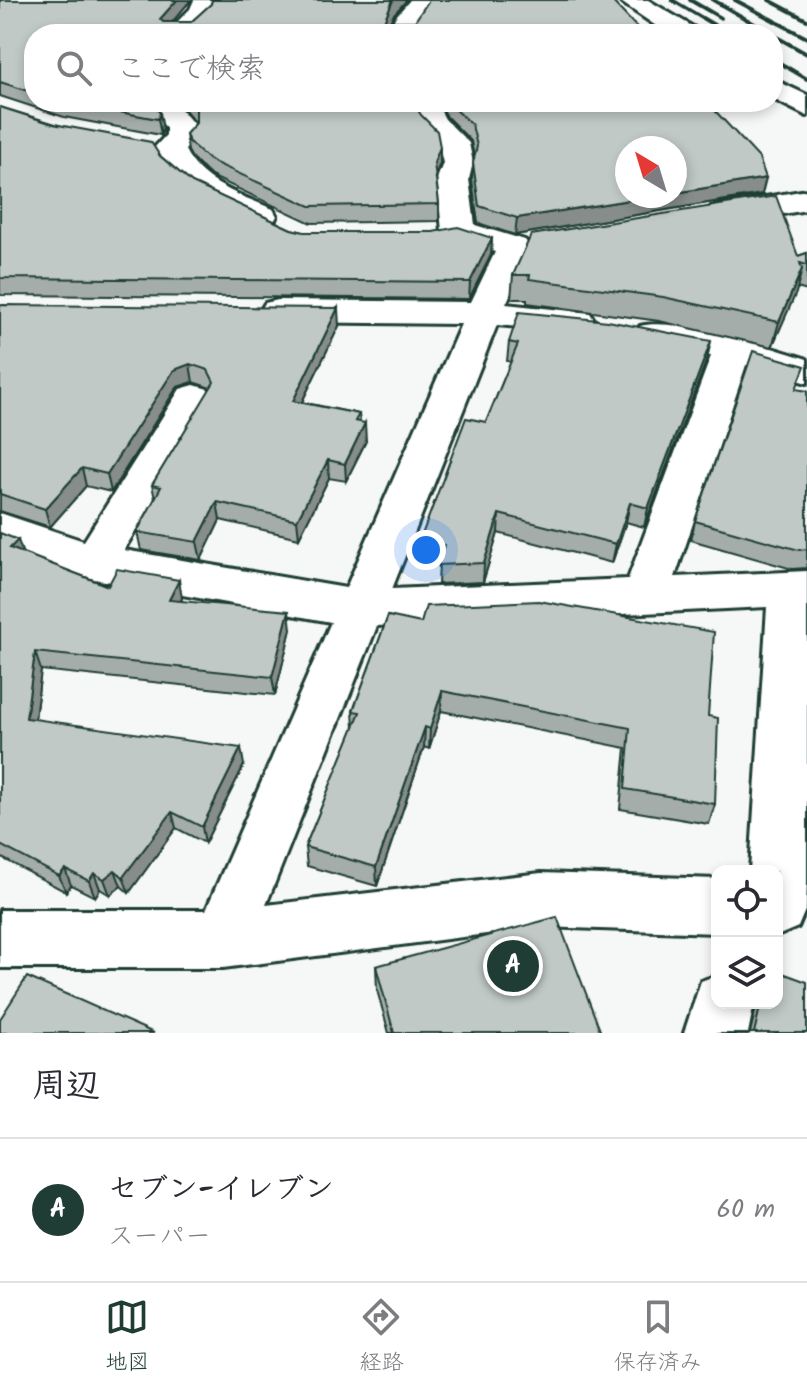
<!DOCTYPE html>
<html lang="ja">
<meta charset="utf-8">
<style>
:root{--surface:#fff;--page:#f2f2f3;--text:#2b2b33;--muted:#7c7c81;--line:#e1e1e2;--accent:#1f3d34}
body{margin:0;font-family:Kalam,"Klee One",sans-serif;background:var(--page);color:var(--text)}
.controls{position:absolute;right:24px;bottom:24px;display:grid;overflow:hidden;border-radius:16px;box-shadow:0 4px 12px #0003}
.controls button{width:72px;height:72px;display:grid;place-items:center;padding:0;border:0;border-bottom:2px solid var(--line);background:var(--surface);color:var(--text);font:40px sans-serif}
.compass{position:absolute;left:615px;top:136px;width:72px;height:72px;border-radius:50%;background:var(--surface);box-shadow:0 4px 12px #0003;rotate:322deg}
.you{position:absolute;left:426px;top:550px;width:28px;height:28px;margin:-20px;border:6px solid #fff;border-radius:50%;background:#1a73e8;box-shadow:0 0 0 12px #1a73e833}
.badge{display:grid;place-items:center;width:52px;height:52px;border-radius:50%;background:var(--accent);color:#fff;font-size:26px;font-weight:700}
.pin{position:absolute;translate:-50% -50%;border:4px solid #fff;box-shadow:0 2px 8px #0006}
.list{margin:0;padding:0;list-style:none}
h2{display:flex;justify-content:space-between;align-items:center;height:104px;margin:0;padding:0 32px;font-size:34px}
h2 small{font-size:26px;font-weight:400;color:var(--muted)}
.list li{display:grid;grid-template-columns:52px 1fr auto;gap:24px;align-items:center;box-sizing:border-box;height:144px;padding:0 32px;border-top:2px solid var(--line)}
.list b{display:block;font-size:30px;white-space:nowrap}
.list p{margin:0;font-size:26px;white-space:nowrap;color:var(--muted)}
.list em{font-size:26px;font-style:normal;color:var(--muted)}
.icon{flex:none;width:44px;height:44px;fill:none;stroke:currentColor;stroke-width:2;stroke-linecap:round;stroke-linejoin:round}
.map{position:relative;flex:none;width:807px;height:1033px;overflow:hidden}
.search{position:absolute;background:var(--surface);box-shadow:0 4px 12px #0003;left:24px;right:24px;top:24px;height:88px;display:flex;align-items:center;gap:20px;box-sizing:border-box;padding:0 28px;border-radius:32px;color:var(--muted);font-size:30px}
.sheet{height:248px;background:var(--surface)}
nav{display:flex;justify-content:space-around;align-items:center;box-sizing:border-box;height:112px;border-top:2px solid var(--line);background:var(--surface);font-size:22px;color:var(--muted)}
nav a{display:grid;justify-items:center;gap:4px}
nav .on{color:var(--accent)}
.map>svg:first-child{display:block}
.lines{fill:none;stroke-linecap:round;stroke-linejoin:round}
.minor-casing{stroke:#1f3d34;stroke-width:6}
.minor{fill:#fff;fill-rule:evenodd}
.rail{stroke:#1f3d34;stroke-width:4}
.wall{fill:#a5adaa;stroke:#1f3d34;stroke-width:2}
.shaded-wall{fill:#868d8b;stroke:#1f3d34;stroke-width:2}
.building{fill:#c0c9c6;stroke:#1f3d34;stroke-width:2}
</style>
<div class="map">
<svg width="807" height="1033" viewBox="0 0 807 1033">
<rect width="100%" height="100%" fill="#f6f7f7"/>
<filter id="ink" filterUnits="userSpaceOnUse"><feTurbulence type="fractalNoise" baseFrequency=".0125" numOctaves="2"/><feDisplacementMap in="SourceGraphic" scale="16" xChannelSelector="R" yChannelSelector="G"/><feConvolveMatrix kernelMatrix="1 2 1 2 8 2 1 2 1" color-interpolation-filters="sRGB"/></filter>
<g filter="url(#ink)">
<g class="lines">
<defs>
<g id="minor">
<path d="M194,0H218L210,17L193,34H165L190,9Z"/>
<path d="M410,0H436L412,34H386L396,16Z"/>
<path d="M618,0H648L695,28L699,34H668Z"/>
<path d="M773,79L807,95V116L773,99Z"/>
<path d="M146,102H175L196,127V137L185,150C201,183 240,195 273,209L277,216L273,223C246,229 193,200 174,181C165,171 159,160 154,148L166,135V128Z"/>
<path d="M408,102H436L445,119L469,143L473,163L469,179L475,225L525,240L531,248L506,304L590,313L595,321L590,329L577,332L497,325L392,589L628,579L711,356L640,342L634,334L640,326C676,317 769,347 807,359V383L746,365L675,577L807,571V882L806,908L798,927L777,936V871H750L767,607L377,626L266,905L541,873L717,879V933L541,927L223,968H0V910H206L331,622L94,579L0,546V513L84,541L180,389L194,385L208,389L214,398L124,550L346,588L461,324L278,322L265,319L260,311L265,303L278,300L471,302L495,252L447,238L442,231L437,179L443,163L439,146L423,129Z"/>
<path d="M807,190V210L723,224L711,221L707,214L711,207L723,204Z"/>
<path d="M717,975V1003H754L748,1033H684L701,981Z"/>
</g>
</defs>
<!-- minor casing -->
<use href="#minor" class="minor-casing"/>
<!-- minor -->
<use href="#minor" class="minor"/>
<!-- rail -->
<g class="rail">
<path d="M672,0L729,34"/>
<path d="M690,0L721,18"/>
<path d="M713,0L772,34"/>
<path d="M735,0L807,38"/>
<path d="M769,0L807,20"/>
<path d="M773,35L807,54"/>
<path d="M773,59L807,79"/>
</g>
</g>
<!-- wall -->
<g class="wall">
<path d="M0,0H191L172,22H191L211,4L212,0H407L393,15L390,21L643,34H34V102H152L163,129L161,135L64,117L0,96Z"/>
<path d="M178,102H413L440,163L436,175L439,204V221L311,223L211,176L192,158L188,151L186,134L196,123Z"/>
<path d="M439,102H707L762,194L515,235L478,223L472,179L474,156L471,141L447,117Z"/>
<path d="M0,107L160,156L192,183L291,229L304,232L492,238L491,255L469,299L0,295Z"/>
<path d="M807,253V291L797,288L772,347L659,321L527,303V299H511L513,275L798,256Z"/>
<path d="M0,305L339,326L302,402L359,414L360,422L366,441L346,481L329,478L299,538L220,520L201,560L141,550L137,532L155,499L152,485L211,388L193,382L177,387L111,492L86,486L50,527L0,511Z"/>
<path d="M509,342L707,359L644,527L626,522L612,563L498,533L483,582L438,584L439,563L420,559V540L486,422L511,362L507,361Z"/>
<path d="M798,390L807,391V568L792,569L691,540L695,521Z"/>
<path d="M0,533L22,553L108,586L182,598L181,601L291,629L275,695L41,670L35,719L244,765L205,843L176,828L129,893L121,886L110,895L100,889L95,897L71,885L66,892L0,857Z"/>
<path d="M388,616L708,716L715,804L709,824L620,809L626,748L441,711L429,749L424,747L377,886L307,866L305,847L354,728L353,711Z"/>
<path d="M376,966L601,1033H389L377,990Z"/>
<path d="M757,1003H777L807,1033H750Z"/>
</g>
<!-- shaded-wall -->
<g class="shaded-wall">
<path d="M177,0H191L162,34L160,19Z"/>
<path d="M393,0H407L393,15L385,34L384,21Z"/>
<path d="M160,113L163,129L161,135L158,119Z"/>
<path d="M440,147V163L434,179V163Z"/>
<path d="M766,178L762,194L515,235L517,218L654,196H675V193Z"/>
<path d="M492,238L491,255L469,299L470,282Z"/>
<path d="M802,269L796,293L772,347L779,322Z"/>
<path d="M338,308L339,326L294,418L293,401Z"/>
<path d="M711,341L707,359L644,527L648,508Z"/>
<path d="M190,364L193,382L177,387L111,492L107,474L174,370Z"/>
<path d="M365,423L366,441L346,481L345,464Z"/>
<path d="M328,460L329,478L299,538L297,520Z"/>
<path d="M82,468L86,486L50,527L45,509Z"/>
<path d="M217,502L220,520L201,560L197,542Z"/>
<path d="M630,503L626,522L612,563L616,544Z"/>
<path d="M499,514L498,533L483,582L484,563Z"/>
<path d="M18,540L24,557L10,548Z"/>
<path d="M179,580L182,598L173,618L169,600Z"/>
<path d="M289,611L291,629L275,695L272,677Z"/>
<path d="M35,652L41,670L33,735L26,718Z"/>
<path d="M442,691L441,711L429,749L430,729Z"/>
<path d="M425,727L424,747L377,886L376,867Z"/>
<path d="M241,748L244,765L205,843L202,827Z"/>
<path d="M172,812L176,828L129,893L123,877Z"/>
<path d="M65,869L71,885L66,892L59,876Z"/>
<path d="M115,870L121,886L110,895L104,879Z"/>
<path d="M94,873L100,889L95,897L89,881Z"/>
</g>
<!-- building -->
<g class="building">
<path d="M0,0H177L160,19L163,22H191L211,4L212,0H393L384,21H415L429,0H611L643,34H34V93L0,82Z"/>
<path d="M64,102H152L160,113L158,119Z"/>
<path d="M190,102H413L421,115L437,131L440,147L434,163L439,204L310,206L209,160L189,142L186,134L196,123V109Z"/>
<path d="M448,102H707L759,158L766,178L675,193V148H627V196H654L517,218L479,206L473,163L477,146L472,125Z"/>
<path d="M0,107L53,124L151,142L160,156L192,183L291,229L304,232H433L458,227L492,238L470,282L0,278Z"/>
<path d="M776,196L798,256L807,253V265L800,263L802,269L779,322L663,297L529,279L530,275H513L531,235Z"/>
<path d="M0,305L338,308L293,401L359,414L355,421L365,423L345,464L328,460L297,520L217,502L197,542L137,532L161,487L152,485L214,382L208,370L190,364L174,370L107,474L82,468L45,509L0,494Z"/>
<path d="M519,312L608,321L711,341L648,508L630,503L616,544L499,514L484,563L438,565L444,545L420,540L466,418L486,422L518,344L509,342Z"/>
<path d="M753,351L805,366L796,389L807,391V549L799,550L695,521Z"/>
<path d="M0,533L18,540L10,548L108,586L117,569L179,580L169,600L289,611L272,677L35,652L26,718L241,748L202,827L172,812L123,877L115,870L104,879L94,873L89,881L65,869L59,876L0,845Z"/>
<path d="M539,601L714,632L708,716L718,718L715,804L625,789L630,728L442,691L430,729L425,727L376,867L305,847L360,712L353,711L388,616L421,623L426,606Z"/>
<path d="M557,917L601,1033H394L376,966Z"/>
<path d="M777,971L807,982V1033H754L761,1003H777Z"/>
<path d="M27,977L154,1033H0V1019Z"/>
</g>
</g>
</svg>
<div class="controls">
<button><svg class="icon" aria-label="locate" viewBox="0 0 24 24"><circle cx="12" cy="12" r="6"/><path d="M12 2v4M12 18v4M2 12h4M18 12h4"/></svg></button>
<button><svg class="icon" aria-label="layers" viewBox="0 0 24 24"><path d="M12 4l9 5-9 5-9-5zM3 14l9 5 9-5"/></svg></button>
</div>
<svg class="compass" viewBox="-18 -18 36 36"><path d="M0-13l5 13h-10z" fill="#e53935"/><path d="M0 13l5-13h-10z" fill="#7c7c81"/></svg>
<div class="you"></div>
<div class="pin badge" style="left:513px;top:966px">A</div>
<div class="search"><svg class="icon" aria-label="search" viewBox="0 0 24 24"><circle cx="10" cy="10" r="6"/><path d="M15 15l6 6"/></svg>ここで検索</div>
</div>
<section class="sheet">
<h2>周辺<small></small></h2>
<ul class="list">
<li><span class="badge">A</span><div><b>セブン-イレブン</b><p>スーパー</p></div><em>60 m</em></li>
</ul>
</section>
<nav>
<a class="on"><svg class="icon" aria-label="map" viewBox="0 0 24 24"><path d="M3 6l6-2 6 2 6-2v14l-6 2-6-2-6 2zM9 4v14M15 6v14"/></svg>地図</a>
<a><svg class="icon" aria-label="directions" viewBox="0 0 24 24"><path d="M12 3l9 9-9 9-9-9zM9 14v-3h6M13 9l2 2-2 2"/></svg>経路</a>
<a><svg class="icon" aria-label="saved" viewBox="0 0 24 24"><path d="M7 4h10v16l-5-4-5 4z"/></svg>保存済み</a>
</nav>
